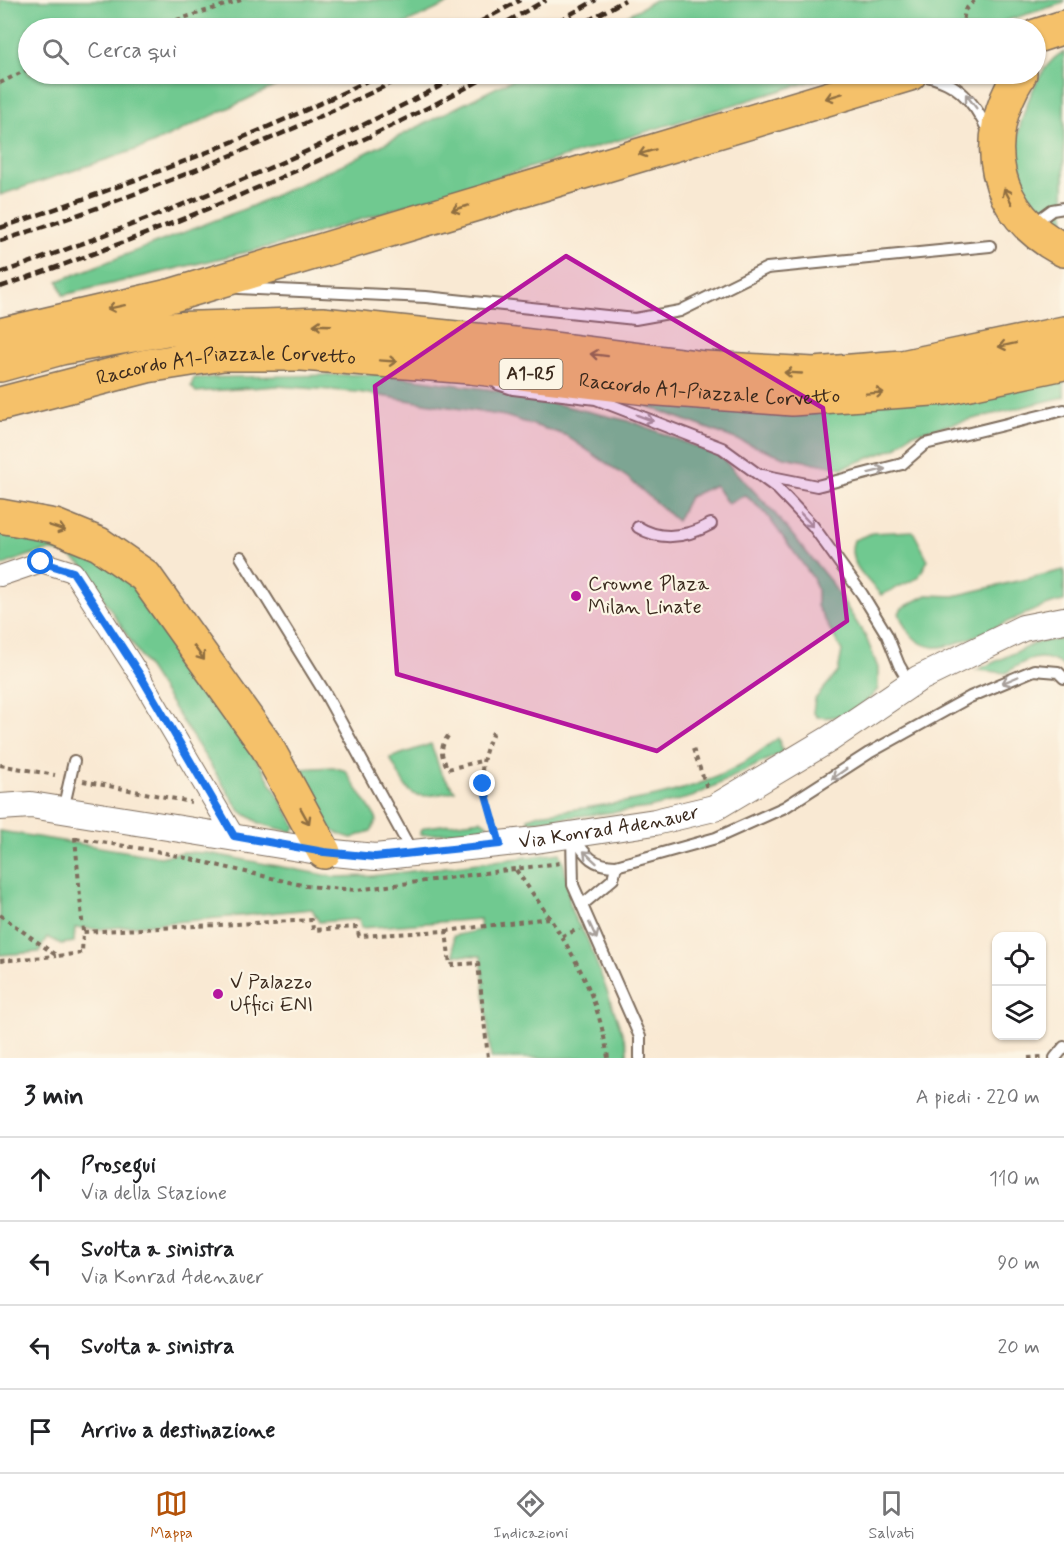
<!DOCTYPE html>
<html lang="it">
<meta charset="utf-8">
<style>
:root{--surface:#fff;--page:#f2f2f2;--text:#202124;--muted:#757577;--line:#e0e0e0;--accent:#b45309}
body{margin:0;font-family:Mynerve,sans-serif;background:var(--page);color:var(--text)}
.controls{position:absolute;right:18px;bottom:18px;display:grid;overflow:hidden;border-radius:12px;box-shadow:0 2px 4px #0004}
.controls button{width:54px;height:54px;display:grid;place-items:center;padding:0;border:0;border-bottom:2px solid var(--line);background:var(--surface);color:var(--text);font:30px sans-serif}
.stop{position:absolute;width:18px;height:18px;margin:-14px;border:4px solid #1a73e8;border-radius:50%;background:#fff}
.stop.end{background:#1a73e8;border-color:#fff;box-shadow:0 2px 6px #0008}
.list{margin:0;padding:0;list-style:none}
h2{display:flex;justify-content:space-between;align-items:center;height:78px;margin:0;padding:0 24px;font-size:26px}
h2 small{font-size:20px;font-weight:400;color:var(--muted)}
.list li{display:grid;grid-template-columns:39px 1fr auto;gap:18px;align-items:center;box-sizing:border-box;height:84px;padding:0 24px;border-top:2px solid var(--line)}
.list b{display:block;font-size:22px;white-space:nowrap}
.list p{margin:0;font-size:20px;white-space:nowrap;color:var(--muted)}
.list em{font-size:20px;font-style:normal;color:var(--muted)}
.icon{flex:none;width:33px;height:33px;fill:none;stroke:currentColor;stroke-width:2;stroke-linecap:round;stroke-linejoin:round}
.map{position:relative;flex:none;width:1064px;height:1058px;overflow:hidden}
.search{position:absolute;background:var(--surface);box-shadow:0 2px 4px #0004;left:18px;right:18px;top:18px;height:66px;display:flex;align-items:center;gap:15px;box-sizing:border-box;padding:0 21px;border-radius:33px;color:var(--muted);font-size:22px}
.sheet{height:414px;background:var(--surface)}
nav{display:flex;justify-content:space-around;align-items:center;box-sizing:border-box;height:84px;border-top:2px solid var(--line);background:var(--surface);font-size:16px;color:var(--muted)}
nav a{display:grid;justify-items:center;gap:3px}
nav .on{color:var(--accent)}
.map>svg:first-child{display:block}
.green{fill:#70c990;stroke:#567a57;stroke-width:1.5}
.lines{fill:none;stroke-linecap:round;stroke-linejoin:round}
.service-casing{stroke:#7e6d5d;stroke-width:14}
.minor-casing{stroke:#7e6d5d;stroke-width:22}
.tertiary-casing{stroke:#7e6d5d;stroke-width:28}
.trunk-casing{stroke:#7e6d5d;stroke-width:36}
.motorway-casing{stroke:#7e6d5d;stroke-width:36}
.path{stroke:#7e6d5d;stroke-width:4;stroke-dasharray:4.5 4.5;stroke-linecap:butt}
.service{stroke:#fff;stroke-width:10}
.minor{stroke:#fff;stroke-width:20}
.tertiary{stroke:#fff;stroke-width:26}
.trunk{stroke:#f5c16b;stroke-width:33}
.motorway{stroke:#f5c16b;stroke-width:33}
.rail{stroke:#3b2a1e;stroke-width:4.5;stroke-dasharray:9 4.5;stroke-linecap:butt}
.oneway{stroke:#8f6e41}
.oneway2{stroke:#a79f9a}
.route{stroke:#1a73e8;stroke-width:8}
.marked{fill:#b5179e;fill-opacity:0.2;stroke:#b5179e;stroke-width:4.5;stroke-linejoin:round}
.poi-dot{fill:#b5179e;stroke:#fcf5e5;stroke-width:2}
.labels{text-anchor:middle;dominant-baseline:central;stroke-width:4.5;stroke-linejoin:round;paint-order:stroke}
.shield{fill:#fcf5e5;stroke:#75675a;stroke-width:1.5}
.shield-label{font-size:18px;font-weight:bold;fill:#3b2a1e}
.street-label{font-size:20px;fill:#3b2a1e;stroke:#fcf5e5}
.poi-label{font-size:20px;fill:#3b2a1e;stroke:#fcf5e5;text-anchor:start}
</style>
<div class="map">
<svg width="1064" height="1058" viewBox="0 0 1064 1058">
<rect width="100%" height="100%" fill="#fcf5e5"/>
<filter id="ink" filterUnits="userSpaceOnUse"><feTurbulence type="fractalNoise" baseFrequency=".0167" numOctaves="2"/><feDisplacementMap in="SourceGraphic" scale="12" xChannelSelector="R" yChannelSelector="G"/><feConvolveMatrix kernelMatrix="1 2 1 2 8 2 1 2 1" color-interpolation-filters="sRGB"/></filter>
<filter id="wash" filterUnits="userSpaceOnUse"><feTurbulence type="fractalNoise" baseFrequency=".008" numOctaves="4" result="noise"/><feDisplacementMap in="SourceGraphic" scale="24" xChannelSelector="R" yChannelSelector="G"/><feGaussianBlur stdDeviation="1.35" result="paint"/><feColorMatrix in="noise" values="0 0 0 0 0 0 0 0 0 0 0 0 0 0 0 0 0 1.4 0 .05"/><feComposite in="paint" operator="in"/></filter>
<g filter="url(#wash)">
<rect width="100%" height="100%" fill="#f9e9d3"/>
<!-- green -->
<g class="green">
<path d="M0,0H456L396,28H28V74H301L150,145L0,195Z"/>
<path d="M655,0H1064V3L982,28H605Z"/>
<path d="M1064,52V229C1049,215 1020,192 1016,172C1010,142 1034,64 1064,52Z"/>
<path d="M523,74H834L281,244L63,295L58,281L252,206L354,159Z"/>
<path d="M1064,373V397L911,434L896,448L842,468L784,457L639,403Z"/>
<path d="M380,374L500,391L633,422L720,456L772,510L830,581L866,637L878,668V689C863,708 841,720 817,717L813,712L815,699L838,672L842,651L817,606V590L813,578L766,514L745,495L728,504L715,485L689,497L677,521L628,478L565,435L505,416L357,392L277,386L196,392L191,386L194,378Z"/>
<path d="M0,524L44,532L138,581L264,771L296,827L292,832L261,824L240,811L82,565C52,539 34,555 0,566Z"/>
<path d="M913,531L928,560L918,578L881,595C868,580 845,562 854,540L872,533Z"/>
<path d="M1064,570V601C1031,606 957,651 933,647C915,645 904,628 899,613L902,608L927,595L954,596Z"/>
<path d="M1064,639V667C1043,650 1024,660 1006,673L977,670L1038,642Z"/>
<path d="M778,738L783,752L692,797L649,808L528,822V818L539,814C607,804 679,800 740,765C753,757 766,747 778,738Z"/>
<path d="M431,744L441,773L455,791C407,801 412,798 390,758Z"/>
<path d="M333,767L346,771C355,788 368,803 377,820L371,831L352,838C345,836 336,834 330,829C315,815 303,789 299,769Z"/>
<path d="M481,820L488,825L477,830L421,835V830L426,827Z"/>
<path d="M0,831L161,857L183,852L208,853L335,877L372,876L560,853C569,872 566,892 572,912C575,922 584,931 588,941C602,976 614,1011 627,1046V1058H491L481,956L454,955L453,936L480,930V919L361,928L359,919L319,922L312,909L100,929L75,928L74,942L61,944L47,937L39,952L0,955Z"/>
</g>
</g>
<g filter="url(#ink)">
<g class="lines">
<defs>
<g id="service">
<path d="M914,74C954,78 973,98 989,133"/>
<path d="M1033,224L1052,210L1064,208"/>
<path d="M239,288L426,297L635,319L680,311L767,268L990,246"/>
<path d="M498,384L513,389L596,399L722,448L777,488L813,526L862,594L887,635L899,665L910,684"/>
<path d="M762,475L817,486L902,464L925,444L1064,410"/>
<path d="M638,527C662,542 687,537 711,524"/>
<path d="M241,557L325,693L412,852"/>
<path d="M63,810L74,761"/>
<path d="M572,835C585,854 591,866 616,866L716,838L785,807L869,753L970,697L1034,670L1058,672L1064,678"/>
<path d="M572,835L573,885L640,1037V1058"/>
<path d="M582,905L613,879L616,866"/>
<path d="M1055,1058L1064,1047"/>
</g>
<path id="minor" d="M0,576L41,562L73,572L139,675L234,836"/>
<g id="tertiary">
<path id="s1" d="M0,807L31,805L324,852L375,857L536,840L655,822L714,808L828,740L918,679L1023,628L1064,620"/>
</g>
<path id="trunk" d="M1020,74C979,139 991,214 1064,250"/>
<g id="motorway">
<path d="M1036,36L1064,27"/>
<path d="M0,335L173,295L910,74"/>
<path d="M0,365L61,348L166,329L322,324L514,344L705,368L814,374L902,367L1064,333"/>
<path id="s2" d="M0,404L147,366L223,354H302L470,367L646,388L792,399L946,388L1064,363"/>
<path d="M0,516L55,526L99,544L145,576L267,747L324,852"/>
</g>
</defs>
<!-- service casing -->
<use href="#service" class="service-casing"/>
<!-- minor casing -->
<use href="#minor" class="minor-casing"/>
<!-- tertiary casing -->
<use href="#tertiary" class="tertiary-casing"/>
<!-- trunk casing -->
<use href="#trunk" class="trunk-casing"/>
<!-- motorway casing -->
<use href="#motorway" class="motorway-casing"/>
<!-- path -->
<g class="path">
<path d="M151,28L241,0"/>
<path d="M962,28L965,10L975,0"/>
<path d="M0,83L28,69"/>
<path d="M493,732C476,772 480,783 496,823"/>
<path d="M448,736C439,749 441,755 448,769L481,761"/>
<path d="M693,749L707,788"/>
<path d="M0,765L55,775"/>
<path d="M83,781L191,802"/>
<path d="M75,837L83,932"/>
<path d="M76,838L156,851L306,886L357,890L560,863"/>
<path d="M516,870C560,932 596,980 608,1058"/>
<path d="M0,915L57,956L82,953L83,932L312,920L313,930L357,927L359,936L446,931L450,965L478,963L488,1058"/>
<path d="M446,931L549,918"/>
<path d="M562,936L579,929"/>
<path d="M0,961L56,956"/>
<path d="M1028,1058L1042,1057"/>
</g>
<!-- service -->
<use href="#service" class="service"/>
<!-- minor -->
<use href="#minor" class="minor"/>
<!-- tertiary -->
<use href="#tertiary" class="tertiary"/>
<!-- trunk -->
<use href="#trunk" class="trunk"/>
<!-- motorway -->
<use href="#motorway" class="motorway"/>
<!-- rail -->
<g class="rail">
<path d="M469,28L520,0"/>
<path d="M496,28L546,0"/>
<path d="M546,28L596,0"/>
<path d="M575,28L625,0"/>
<path d="M0,228C130,184 258,136 381,74"/>
<path d="M0,241C141,196 277,139 410,74"/>
<path d="M0,273C158,218 316,153 463,74"/>
<path d="M0,287C169,229 335,159 492,74"/>
</g>
</g>
<!-- one-way arrows -->
<defs><path id="oneway-shaft" d="M-6 0H5M1.5-3L5.5 0L1.5 3" fill="none" stroke-width="1.6" stroke-linecap="round" stroke-linejoin="round" transform="scale(1.5)"/></defs>
<g class="oneway">
<use href="#oneway-shaft" transform="translate(834 96) rotate(163)"/>
<use href="#oneway-shaft" transform="translate(647 152) rotate(163)"/>
<use href="#oneway-shaft" transform="translate(1008 196) rotate(-117)"/>
<use href="#oneway-shaft" transform="translate(460 208) rotate(163)"/>
<use href="#oneway-shaft" transform="translate(116 307) rotate(168)"/>
<use href="#oneway-shaft" transform="translate(322 325) rotate(-178)"/>
<use href="#oneway-shaft" transform="translate(1007 345) rotate(168)"/>
<use href="#oneway-shaft" transform="translate(599 355) rotate(-173)"/>
<use href="#oneway-shaft" transform="translate(388 361) rotate(4)"/>
<use href="#oneway-shaft" transform="translate(793 373) rotate(-177)"/>
<use href="#oneway-shaft" transform="translate(875 393) rotate(-4)"/>
<use href="#oneway-shaft" transform="translate(57 528) rotate(18)"/>
<use href="#oneway-shaft" transform="translate(199 653) rotate(54)"/>
<use href="#oneway-shaft" transform="translate(305 816) rotate(61)"/>
</g>
<g class="oneway2">
<use href="#oneway-shaft" transform="translate(971 101) rotate(-127)"/>
<use href="#oneway-shaft" transform="translate(645 418) rotate(21)"/>
<use href="#oneway-shaft" transform="translate(877 471) rotate(-14)"/>
<use href="#oneway-shaft" transform="translate(807 520) rotate(47)"/>
<use href="#oneway-shaft" transform="translate(1010 680) rotate(157)"/>
<use href="#oneway-shaft" transform="translate(839 774) rotate(145)"/>
<use href="#oneway-shaft" transform="translate(590 857) rotate(-137)"/>
<use href="#oneway-shaft" transform="translate(593 931) rotate(65)"/>
</g>
</g>
<g class="lines" filter="url(#ink)">
<!-- route -->
<path class="route" d="M41,562L73,572L140,675L234,836L324,852L375,857L500,844L483,784"/>
</g>
<!-- marked area -->
<path class="marked" d="M566,256L823,408L847,621L657,751L397,674L375,386Z"/>
<!-- markers -->
<g class="poi-dot">
<circle cx="576" cy="596" r="6"/>
<circle cx="218" cy="994" r="6"/>
</g>
<g class="labels">
<!-- shield labels -->
<rect class="shield" x="499.5" y="359" width="63" height="30" rx="4.5"/>
<g class="shield-label">
<text x="531" y="374">A1-R5</text>
</g>
<!-- street labels -->
<g class="street-label">
<text stroke="none"><textPath href="#s2" startOffset="231">Raccordo A1-Piazzale Corvetto</textPath></text>
<text stroke="none"><textPath href="#s2" startOffset="717">Raccordo A1-Piazzale Corvetto</textPath></text>
<text stroke="none"><textPath href="#s1" startOffset="615">Via Konrad Adenauer</textPath></text>
</g>
<!-- poi labels -->
<g class="poi-label">
<text x="588" y="584">Crowne Plaza<tspan x="588" dy="23">Milan Linate</tspan></text>
<text x="230" y="982">V Palazzo<tspan x="230" dy="23">Uffici ENI</tspan></text>
</g>
</g>
</svg>
<div class="controls">
<button><svg class="icon" aria-label="locate" viewBox="0 0 24 24"><circle cx="12" cy="12" r="6"/><path d="M12 2v4M12 18v4M2 12h4M18 12h4"/></svg></button>
<button><svg class="icon" aria-label="layers" viewBox="0 0 24 24"><path d="M12 4l9 5-9 5-9-5zM3 14l9 5 9-5"/></svg></button>
</div>
<div class="stop" style="left:41px;top:562px"></div>
<div class="stop end" style="left:483px;top:784px"></div>
<div class="search"><svg class="icon" aria-label="search" viewBox="0 0 24 24"><circle cx="10" cy="10" r="6"/><path d="M15 15l6 6"/></svg>Cerca qui</div>
</div>
<section class="sheet">
<h2>3 min<small>A piedi · 220 m</small></h2>
<ul class="list">
<li><svg class="icon" aria-label="ahead" viewBox="0 0 24 24"><path d="M12 20V5M6 11l6-6 6 6"/></svg><div><b>Prosegui</b><p>Via della Stazione</p></div><em>110 m</em></li>
<li><svg class="icon" aria-label="left" viewBox="0 0 24 24"><path d="M17 20v-9H6M10 6l-5 5 5 5"/></svg><div><b>Svolta a sinistra</b><p>Via Konrad Adenauer</p></div><em>90 m</em></li>
<li><svg class="icon" aria-label="left" viewBox="0 0 24 24"><path d="M17 20v-9H6M10 6l-5 5 5 5"/></svg><div><b>Svolta a sinistra</b></div><em>20 m</em></li>
<li><svg class="icon" aria-label="arrive" viewBox="0 0 24 24"><path d="M6 21V4h12l-3 4 3 4H6"/></svg><div><b>Arrivo a destinazione</b></div></li>
</ul>
</section>
<nav>
<a class="on"><svg class="icon" aria-label="map" viewBox="0 0 24 24"><path d="M3 6l6-2 6 2 6-2v14l-6 2-6-2-6 2zM9 4v14M15 6v14"/></svg>Mappa</a>
<a><svg class="icon" aria-label="directions" viewBox="0 0 24 24"><path d="M12 3l9 9-9 9-9-9zM9 14v-3h6M13 9l2 2-2 2"/></svg>Indicazioni</a>
<a><svg class="icon" aria-label="saved" viewBox="0 0 24 24"><path d="M7 4h10v16l-5-4-5 4z"/></svg>Salvati</a>
</nav>
